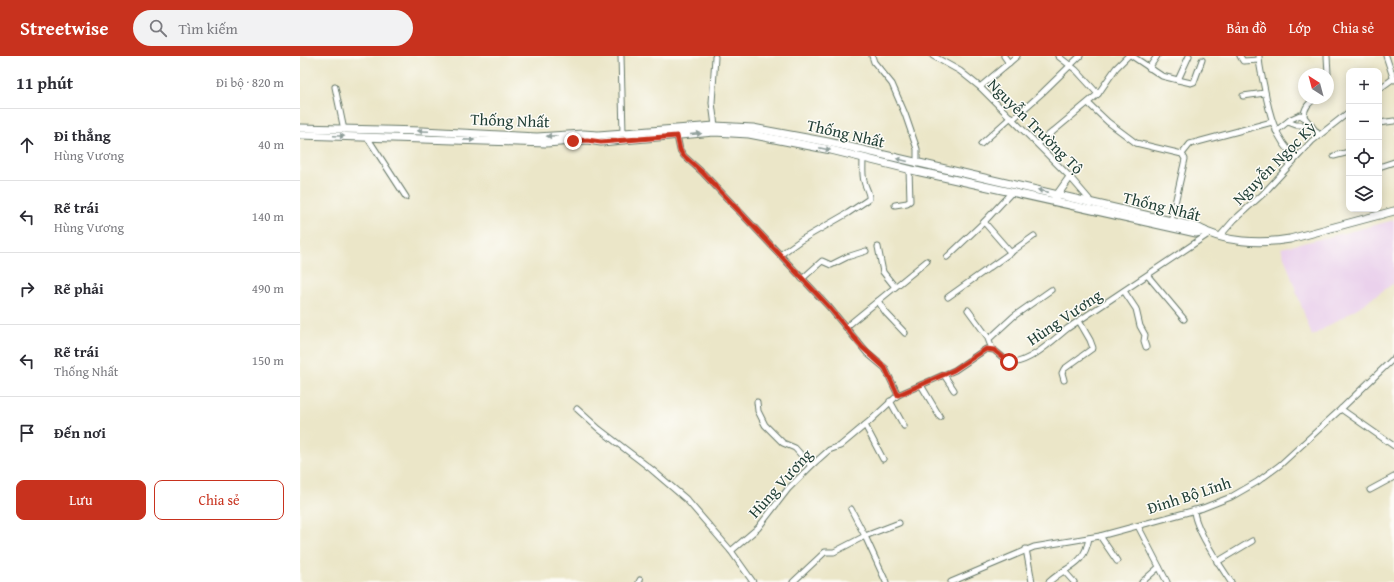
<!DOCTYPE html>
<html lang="vi">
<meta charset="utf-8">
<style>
:root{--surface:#fff;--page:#f2f2f3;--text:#2b2b33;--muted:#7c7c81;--line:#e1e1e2;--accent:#c8321e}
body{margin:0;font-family:"Gentium Book Plus",serif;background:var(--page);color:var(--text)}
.controls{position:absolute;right:12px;top:12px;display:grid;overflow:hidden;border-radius:8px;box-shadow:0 2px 10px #0003}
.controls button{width:36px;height:36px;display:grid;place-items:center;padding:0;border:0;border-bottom:1px solid var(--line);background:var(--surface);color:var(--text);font:20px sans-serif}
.compass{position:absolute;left:998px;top:12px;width:36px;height:36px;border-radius:50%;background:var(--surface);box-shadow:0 2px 10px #0003;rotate:324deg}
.stop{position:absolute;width:12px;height:12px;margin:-9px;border:3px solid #c8321e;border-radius:50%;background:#fff}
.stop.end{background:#c8321e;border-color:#fff;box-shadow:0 1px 4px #0008}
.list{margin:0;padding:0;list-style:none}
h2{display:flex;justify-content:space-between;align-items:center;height:52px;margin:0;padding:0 16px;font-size:17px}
h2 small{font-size:13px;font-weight:400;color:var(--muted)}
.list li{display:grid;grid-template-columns:26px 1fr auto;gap:12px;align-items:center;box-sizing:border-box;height:72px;padding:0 16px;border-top:1px solid var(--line)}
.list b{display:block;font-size:15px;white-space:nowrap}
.list p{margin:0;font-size:13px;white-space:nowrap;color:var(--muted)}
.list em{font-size:13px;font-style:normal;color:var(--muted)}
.actions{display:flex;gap:8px;padding:12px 16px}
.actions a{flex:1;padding:9px 0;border:1px solid var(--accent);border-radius:8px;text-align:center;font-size:14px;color:var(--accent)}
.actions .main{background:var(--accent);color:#fff}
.icon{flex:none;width:22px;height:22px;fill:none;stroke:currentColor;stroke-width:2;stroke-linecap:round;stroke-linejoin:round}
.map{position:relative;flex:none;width:1094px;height:526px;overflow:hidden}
header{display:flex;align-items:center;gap:24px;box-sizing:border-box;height:56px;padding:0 20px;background:var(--accent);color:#fff}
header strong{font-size:19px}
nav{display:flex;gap:22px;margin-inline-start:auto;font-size:14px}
.search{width:280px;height:36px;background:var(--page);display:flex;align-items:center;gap:10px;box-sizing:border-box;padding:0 14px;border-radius:22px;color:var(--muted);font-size:15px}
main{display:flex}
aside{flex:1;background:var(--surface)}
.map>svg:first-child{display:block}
.built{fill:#ead1ec}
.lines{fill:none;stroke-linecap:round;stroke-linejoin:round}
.minor-casing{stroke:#667868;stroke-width:7}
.major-casing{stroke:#667868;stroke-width:9}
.minor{stroke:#fff;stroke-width:5}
.major{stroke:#fff;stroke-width:7}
.oneway{fill:#8f9e9a}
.route{stroke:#c8321e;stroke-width:5}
.labels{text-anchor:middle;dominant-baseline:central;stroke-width:3;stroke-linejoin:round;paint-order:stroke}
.street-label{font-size:16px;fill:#1f3d34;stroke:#fdfcf7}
</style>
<header>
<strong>Streetwise</strong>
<div class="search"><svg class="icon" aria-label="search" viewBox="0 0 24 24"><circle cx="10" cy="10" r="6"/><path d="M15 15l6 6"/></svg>Tìm kiếm</div>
<nav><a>Bản đồ</a><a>Lớp</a><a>Chia sẻ</a></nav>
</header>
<main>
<aside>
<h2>11 phút<small>Đi bộ · 820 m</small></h2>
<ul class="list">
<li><svg class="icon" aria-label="ahead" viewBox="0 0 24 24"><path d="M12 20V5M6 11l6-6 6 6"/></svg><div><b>Đi thẳng</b><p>Hùng Vương</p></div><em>40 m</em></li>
<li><svg class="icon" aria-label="left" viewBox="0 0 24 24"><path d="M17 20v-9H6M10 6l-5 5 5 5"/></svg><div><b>Rẽ trái</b><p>Hùng Vương</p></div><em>140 m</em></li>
<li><svg class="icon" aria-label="right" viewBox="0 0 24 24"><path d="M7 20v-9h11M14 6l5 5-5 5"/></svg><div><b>Rẽ phải</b></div><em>490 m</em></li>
<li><svg class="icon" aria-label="left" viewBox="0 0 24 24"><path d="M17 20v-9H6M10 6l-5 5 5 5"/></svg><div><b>Rẽ trái</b><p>Thống Nhất</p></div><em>150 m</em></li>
<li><svg class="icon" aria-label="arrive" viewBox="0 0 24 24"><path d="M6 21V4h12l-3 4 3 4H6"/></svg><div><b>Đến nơi</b></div></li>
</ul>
<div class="actions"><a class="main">Lưu</a><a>Chia sẻ</a></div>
</aside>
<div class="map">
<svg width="1094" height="526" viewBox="0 0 1094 526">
<rect width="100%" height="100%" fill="#fdfcf7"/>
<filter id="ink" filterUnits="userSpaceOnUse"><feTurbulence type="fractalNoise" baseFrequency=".025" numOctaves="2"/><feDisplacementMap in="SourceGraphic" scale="8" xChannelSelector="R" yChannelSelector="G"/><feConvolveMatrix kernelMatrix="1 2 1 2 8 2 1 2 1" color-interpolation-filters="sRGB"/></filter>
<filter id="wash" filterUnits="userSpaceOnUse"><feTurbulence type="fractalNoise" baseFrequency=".012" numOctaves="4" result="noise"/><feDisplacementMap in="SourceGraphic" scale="16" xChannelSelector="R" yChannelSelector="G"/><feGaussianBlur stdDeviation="0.9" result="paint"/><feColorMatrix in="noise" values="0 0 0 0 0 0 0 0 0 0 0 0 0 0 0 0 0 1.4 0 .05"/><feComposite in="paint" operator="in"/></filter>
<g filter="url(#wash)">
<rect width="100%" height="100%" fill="#ebe6c8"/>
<!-- built -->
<path class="built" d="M1094,164V227L1059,251L1012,280L981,192L1033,180Z"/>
</g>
<g filter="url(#ink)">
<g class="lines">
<defs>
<g id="minor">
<path d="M321,0L323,77"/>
<path d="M572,0L574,6L592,28L605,58L617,93V108"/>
<path d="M633,0L660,15L680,31L770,121L789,143L790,148"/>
<path d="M704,0L709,7"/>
<path d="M758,0L776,14L798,38"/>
<path d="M832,0L862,20L878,24L889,0"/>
<path d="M940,0L943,5L959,4"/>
<path d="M959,0C959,10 962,20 964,30C969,57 975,83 996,102"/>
<path d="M1027,0L1028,18"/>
<path d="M1086,0L1094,24"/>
<path d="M415,1L412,47L415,70"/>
<path d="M849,12L857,0"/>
<path d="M878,24L891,27L894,26L902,4"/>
<path d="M35,31L44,74"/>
<path d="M680,31L717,0"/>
<path d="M1079,33L1094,22"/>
<path d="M943,40L965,37"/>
<path d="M788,47L808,66L836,87L882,98L885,103L871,165"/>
<path d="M1004,61C1004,51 1009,47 1016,42"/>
<path d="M713,63L742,37L780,0"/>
<path d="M988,66L996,69H1011"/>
<path d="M1079,67L1094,65"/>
<path d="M976,75L991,63L1000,59L1005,62L1019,79"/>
<path d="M377,80L380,94L384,100L403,117L439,155L529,251L567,297L585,312L598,339"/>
<path d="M67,81L106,141"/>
<path d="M681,88L711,61"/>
<path d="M738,88L798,38L816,12L828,0"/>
<path d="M882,98L890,88L972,66"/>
<path d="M1034,100L1049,96"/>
<path d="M1079,111L1094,106"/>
<path d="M595,149L607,147L610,145L609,113"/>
<path d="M684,166L711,197"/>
<path d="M920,180L934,164L963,138L1012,85L1049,56"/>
<path d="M578,191L583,216L595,231"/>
<path d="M480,199L501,184L548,157L569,143C570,137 565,131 564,125C562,118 563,110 563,102"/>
<path d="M647,201L684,166L712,136"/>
<path d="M848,220L884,263"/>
<path d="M502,223L522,205L531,209L547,201L566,195"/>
<path d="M824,235L836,253L840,270L845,279L844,285L846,291"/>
<path d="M648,241L734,180"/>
<path d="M578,245L586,257L605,277"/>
<path d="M668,254L687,280L692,293"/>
<path d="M546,271L627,205"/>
<path d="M689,283L714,260L751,234"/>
<path d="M644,319L654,334"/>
<path d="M764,324L762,317L764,313L793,292L790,284L779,265"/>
<path d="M621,329L640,361"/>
<path d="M590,345L604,370"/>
<path d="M457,346L458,355L465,369L483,387L495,392L511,410"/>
<path d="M277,353L299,373L351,413L386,443L431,495L453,526"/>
<path d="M1041,353L1094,390"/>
<path d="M565,369L583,403"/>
<path d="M1070,434L1094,421"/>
<path d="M894,454C894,472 921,511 931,526"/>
<path d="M838,470L867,526"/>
<path d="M800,480L817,505"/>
<path d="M726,493L732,526"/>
<path d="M431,495L458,472L488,433L511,410L529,394L540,390L571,364L598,339L655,314L686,293L694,294L707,305L712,307C732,305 753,284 768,272L910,177"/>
<path d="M917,506L952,485"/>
<path d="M764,515L774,526"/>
<path d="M339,526L340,524"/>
<path d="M493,526L525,496H534L565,480L551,453"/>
<path d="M586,526L565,480L599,467"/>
<path d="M651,526L734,491L800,480L903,452L931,441L957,426L980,409L1041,353L1094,302"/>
<path d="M749,526C767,509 784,511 789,482"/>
<path d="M842,526L859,511"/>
</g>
<g id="major">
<path d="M0,72L122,75L237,81L283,78L298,79L415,70L453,72L528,86L897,171C923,187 961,188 990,183L1094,155"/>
<path d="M0,79L246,87L287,84L301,86L414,76L449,78L531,94L616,115L896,177L905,175"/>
<path d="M755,142L770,121"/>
</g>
</defs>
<!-- minor casing -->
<use href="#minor" class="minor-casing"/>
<!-- major casing -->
<use href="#major" class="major-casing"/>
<!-- minor -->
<use href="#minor" class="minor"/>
<!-- major -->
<use href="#major" class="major"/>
</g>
<!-- one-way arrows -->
<defs><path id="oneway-solid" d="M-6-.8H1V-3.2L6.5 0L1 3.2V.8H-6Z"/></defs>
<g class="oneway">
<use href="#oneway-solid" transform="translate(123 75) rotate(-178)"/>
<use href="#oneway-solid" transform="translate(396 78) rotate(-5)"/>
<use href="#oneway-solid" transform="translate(39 80) rotate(2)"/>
<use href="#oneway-solid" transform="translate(252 80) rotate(177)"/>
<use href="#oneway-solid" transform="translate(169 84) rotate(1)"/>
<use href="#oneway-solid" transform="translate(525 93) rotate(12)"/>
<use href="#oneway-solid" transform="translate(602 104) rotate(-166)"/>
<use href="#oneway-solid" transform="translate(743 135) rotate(-167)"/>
</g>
</g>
<g class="lines" filter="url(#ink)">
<!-- route -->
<path class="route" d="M273,85L287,84L301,86L377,80L380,94L384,100L403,117L439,155L529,251L562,291L585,312L598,339L654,314L686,293L694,294L709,306"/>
</g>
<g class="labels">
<!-- street labels -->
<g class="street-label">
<text transform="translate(210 64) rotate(2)">Thống Nhất</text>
<text transform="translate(736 70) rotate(45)">Nguyễn Trường Tộ</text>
<text transform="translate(546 77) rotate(13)">Thống Nhất</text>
<text transform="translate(974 107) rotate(-45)">Nguyễn Ngọc Kỳ</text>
<text transform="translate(862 150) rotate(14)">Thống Nhất</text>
<text transform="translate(764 261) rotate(-34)">Hùng Vương</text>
<text transform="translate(480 427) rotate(-48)">Hùng Vương</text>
<text transform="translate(889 439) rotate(-18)">Đinh Bộ Lĩnh</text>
</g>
</g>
</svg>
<div class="controls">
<button>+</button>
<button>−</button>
<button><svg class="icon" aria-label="locate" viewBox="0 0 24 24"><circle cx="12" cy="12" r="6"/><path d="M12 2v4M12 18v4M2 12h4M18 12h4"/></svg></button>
<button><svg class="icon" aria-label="layers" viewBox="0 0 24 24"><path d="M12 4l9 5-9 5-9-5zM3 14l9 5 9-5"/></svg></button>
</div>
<svg class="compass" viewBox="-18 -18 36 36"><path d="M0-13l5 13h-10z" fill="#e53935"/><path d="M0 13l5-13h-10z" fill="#7c7c81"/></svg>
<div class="stop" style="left:709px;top:306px"></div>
<div class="stop end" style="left:273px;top:85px"></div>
</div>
</main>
